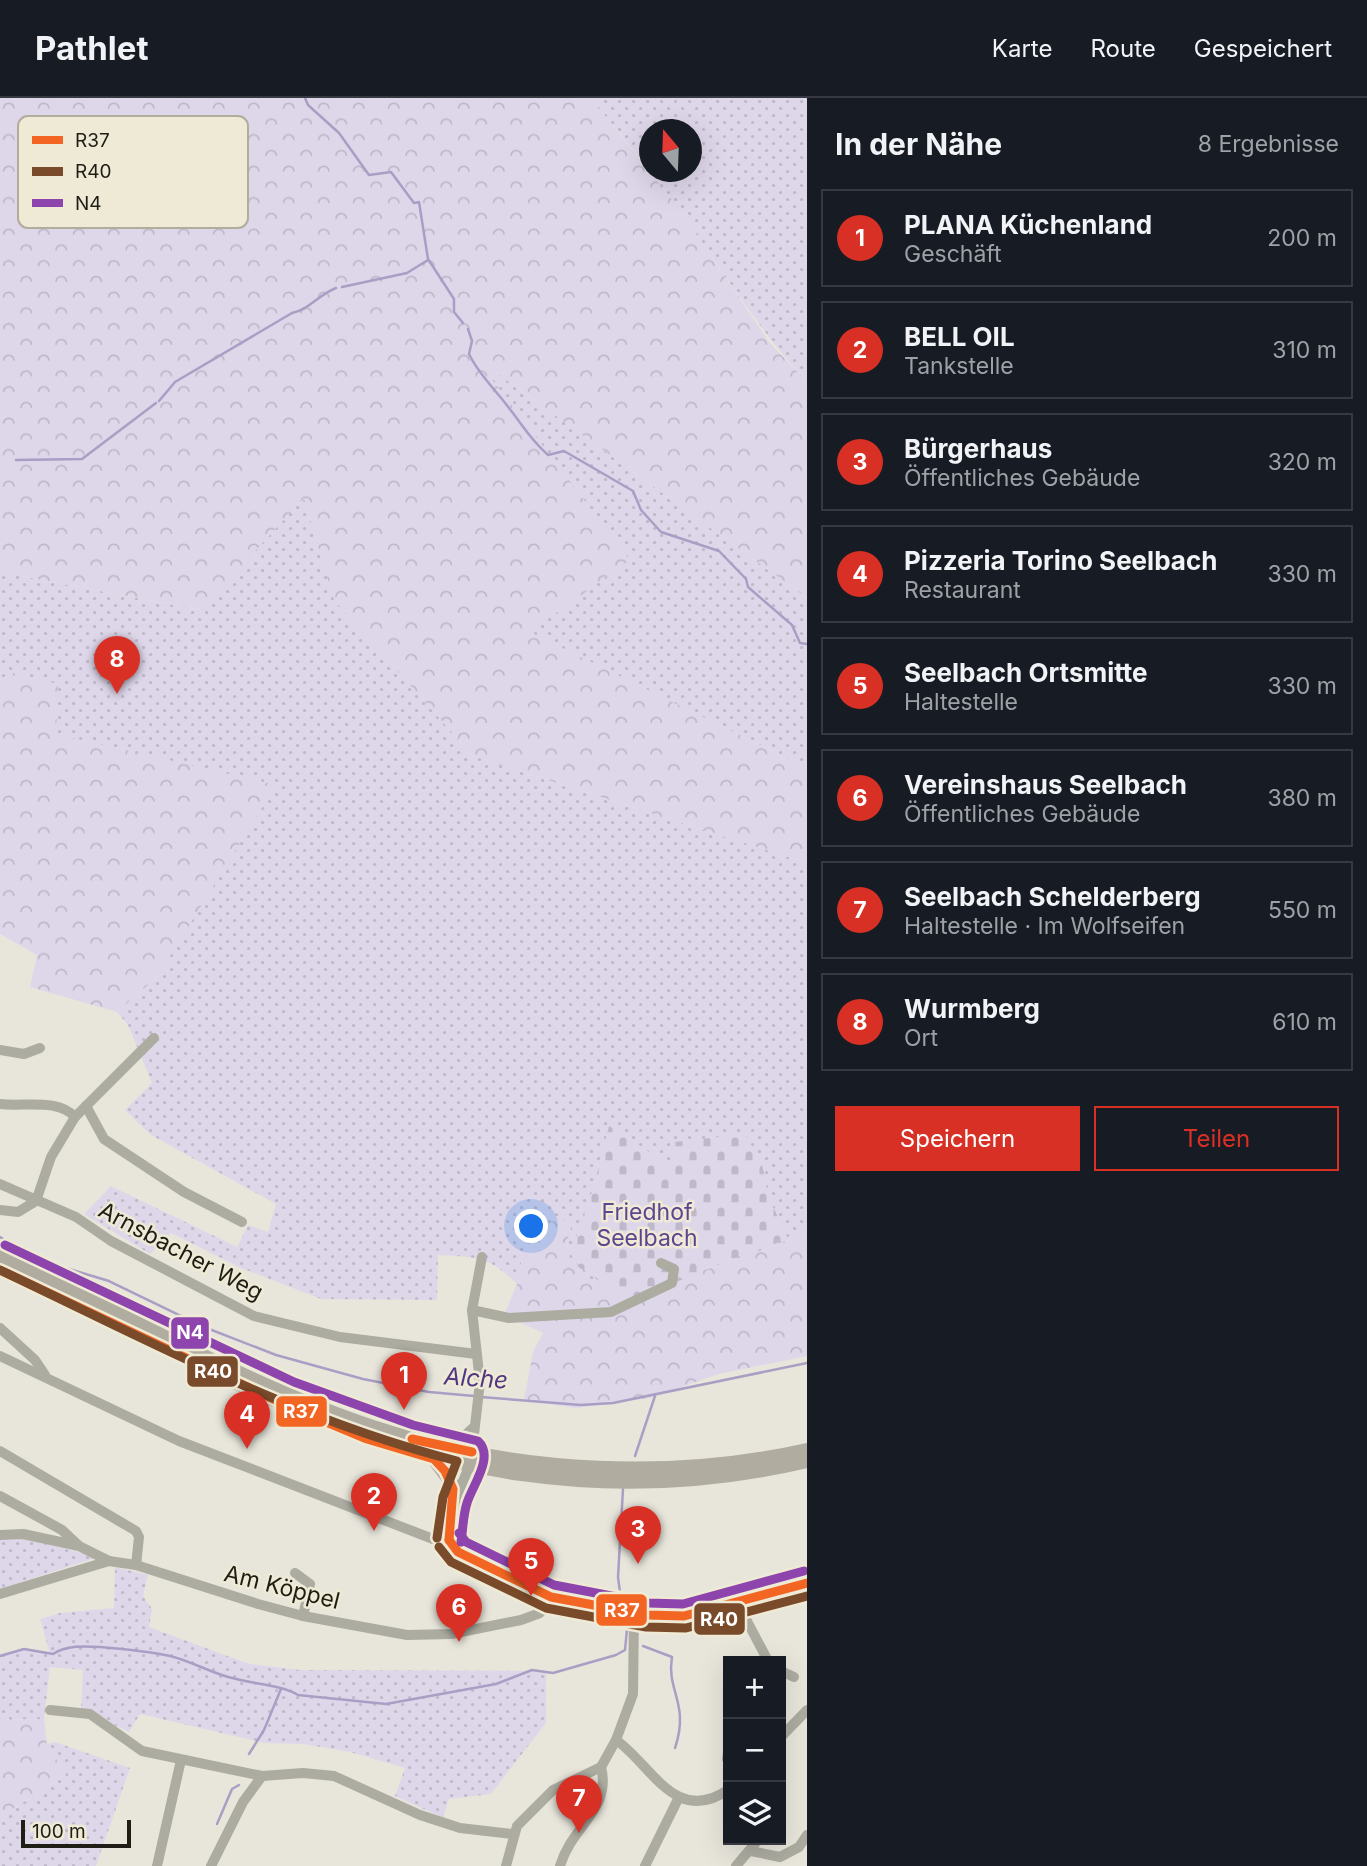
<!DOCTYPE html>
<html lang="de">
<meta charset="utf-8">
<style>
:root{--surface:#171b24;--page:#242831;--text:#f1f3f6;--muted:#9ea1a6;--line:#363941;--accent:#d93025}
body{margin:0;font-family:Inter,sans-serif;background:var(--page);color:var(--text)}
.controls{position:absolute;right:21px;bottom:21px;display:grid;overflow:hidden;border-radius:0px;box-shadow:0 7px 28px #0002}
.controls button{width:63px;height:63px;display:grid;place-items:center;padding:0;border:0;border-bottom:2px solid var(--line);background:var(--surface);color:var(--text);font:35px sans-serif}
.compass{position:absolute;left:639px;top:21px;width:63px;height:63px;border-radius:50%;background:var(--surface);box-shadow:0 7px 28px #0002;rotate:341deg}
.scale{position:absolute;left:21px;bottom:18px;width:110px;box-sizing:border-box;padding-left:7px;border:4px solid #1f1e16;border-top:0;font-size:19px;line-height:24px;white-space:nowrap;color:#1f1e16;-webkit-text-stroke:5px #eeead5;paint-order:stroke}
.you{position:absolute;left:532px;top:1129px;width:24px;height:24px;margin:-18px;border:5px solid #fff;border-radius:50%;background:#1a73e8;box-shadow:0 0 0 10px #1a73e833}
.badge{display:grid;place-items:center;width:46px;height:46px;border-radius:50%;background:var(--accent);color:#fff;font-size:23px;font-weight:700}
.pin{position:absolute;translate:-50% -58px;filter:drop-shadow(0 2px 4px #0008)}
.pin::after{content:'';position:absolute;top:37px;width:24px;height:21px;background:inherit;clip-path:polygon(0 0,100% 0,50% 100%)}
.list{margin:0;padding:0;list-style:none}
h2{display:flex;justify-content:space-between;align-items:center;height:91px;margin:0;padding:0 28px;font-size:30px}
h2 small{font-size:23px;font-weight:400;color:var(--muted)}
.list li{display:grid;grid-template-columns:46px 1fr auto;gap:21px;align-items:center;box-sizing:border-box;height:98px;margin:0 14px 14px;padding:0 14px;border:2px solid var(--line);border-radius:0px}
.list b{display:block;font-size:26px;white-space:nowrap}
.list p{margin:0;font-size:23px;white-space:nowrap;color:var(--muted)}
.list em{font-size:23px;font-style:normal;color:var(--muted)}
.actions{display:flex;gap:14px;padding:21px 28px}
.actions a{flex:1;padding:16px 0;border:2px solid var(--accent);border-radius:0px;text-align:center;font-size:24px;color:var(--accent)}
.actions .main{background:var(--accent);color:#fff}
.icon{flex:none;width:38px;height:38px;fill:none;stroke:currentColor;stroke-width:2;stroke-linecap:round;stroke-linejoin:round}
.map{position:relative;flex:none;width:807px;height:1768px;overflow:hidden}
header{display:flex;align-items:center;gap:42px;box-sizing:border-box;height:98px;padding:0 35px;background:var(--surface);border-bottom:2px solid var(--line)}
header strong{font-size:33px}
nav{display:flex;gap:38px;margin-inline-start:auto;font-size:24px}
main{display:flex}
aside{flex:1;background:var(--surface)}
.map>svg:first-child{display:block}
.grass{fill:url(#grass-dots)}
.forest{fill:url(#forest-crowns)}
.cemetery{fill:url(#cemetery-stones)}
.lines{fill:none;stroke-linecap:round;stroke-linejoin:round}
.stream{stroke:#aa9ec5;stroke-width:2.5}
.minor{stroke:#adaca1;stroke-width:10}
.major{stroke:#b0ada0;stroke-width:14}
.bus-1-casing{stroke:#eeead5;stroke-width:14}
.bus-2-casing{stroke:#eeead5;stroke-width:14}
.bus-3-casing{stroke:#eeead5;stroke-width:14}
.bus-1{stroke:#f26522;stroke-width:9}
.bus-2{stroke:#7a4b2a;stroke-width:9}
.bus-3{stroke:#8e44ad;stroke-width:9}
.labels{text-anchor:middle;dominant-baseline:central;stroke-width:5;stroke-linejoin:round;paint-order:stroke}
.park-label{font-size:23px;fill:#5f4591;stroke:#eeead5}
.street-label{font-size:23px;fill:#1f1e16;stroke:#eeead5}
.water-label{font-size:24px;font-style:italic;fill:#503681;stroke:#eeead5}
.key{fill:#eeead5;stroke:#b0ad9c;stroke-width:2}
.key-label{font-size:19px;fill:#1f1e16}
.line-badge{stroke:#eeead5;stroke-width:2.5}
.badge-label{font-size:19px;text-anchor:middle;font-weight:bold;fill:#fff}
</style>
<header>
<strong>Pathlet</strong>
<nav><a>Karte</a><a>Route</a><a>Gespeichert</a></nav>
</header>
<main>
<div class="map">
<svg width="807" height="1768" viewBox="0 0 807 1768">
<defs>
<pattern id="grass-dots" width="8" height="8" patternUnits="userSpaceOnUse" patternTransform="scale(1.75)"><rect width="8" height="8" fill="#ded7ea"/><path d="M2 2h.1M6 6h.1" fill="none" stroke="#beb8c8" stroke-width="1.8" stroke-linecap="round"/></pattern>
<pattern id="forest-crowns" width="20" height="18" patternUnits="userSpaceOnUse" patternTransform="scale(1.75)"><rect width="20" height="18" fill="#ded7ea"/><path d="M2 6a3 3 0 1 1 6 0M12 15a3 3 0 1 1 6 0" fill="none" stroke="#beb8c8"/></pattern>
<pattern id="cemetery-stones" width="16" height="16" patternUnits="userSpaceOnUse" patternTransform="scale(1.75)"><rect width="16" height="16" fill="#ded7ea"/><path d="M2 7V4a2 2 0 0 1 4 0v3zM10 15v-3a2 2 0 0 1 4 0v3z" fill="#beb8c8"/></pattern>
</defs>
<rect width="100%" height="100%" fill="#e8e6db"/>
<!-- grass -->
<g class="grass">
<path d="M591,0H807V284C747,220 705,142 650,74H692V32H650V73Z"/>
<path d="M472,257L807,500V670L529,534Z"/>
<path d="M304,400L335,502L473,658L807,765V1134C729,1166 673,1190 586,1185L568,1161V1136L523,1156L517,1186C489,1158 476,1159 438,1157L437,1202L321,1201L241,1170L171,1135L150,1156L84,1116L111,1088L237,1149L248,1127L268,1134L276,1106L151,1037L125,1012L152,985L128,927L117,914L158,878L56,636L14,575L0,582V474L200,512Z"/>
<path d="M11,1437L98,1459L0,1491V1441Z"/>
<path d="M115,1469L148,1477L143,1498L152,1511L149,1529L249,1566L300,1572L546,1573V1625L491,1696L449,1701L443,1720L395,1698L405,1670L350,1654L303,1646L265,1645L140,1616L129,1634L81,1611L83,1572L50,1569L44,1621L0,1622V1556L25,1550L50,1556L40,1521L60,1515L114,1510Z"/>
<path d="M55,1644L130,1670L96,1768H0V1719L66,1677L47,1646Z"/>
</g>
<!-- forest -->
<g class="forest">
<path d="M0,0H591L680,112L769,244L807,284V500L475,259L630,462L530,534L807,670V765L473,658L334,502L304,400L201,512L0,474Z"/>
<path d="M14,575L58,586L56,636L276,687L158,878L117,914L30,889L37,857L0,836V582Z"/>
<path d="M554,1122L574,1123C561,1151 569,1162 586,1185C672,1190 729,1166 807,1134V1258L719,1276L650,1300L576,1310L524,1302L533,1254L543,1235L504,1217L517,1186L523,1156Z"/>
<path d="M44,1621L47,1646L66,1677L0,1719V1622Z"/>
</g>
<!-- cemetery -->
<path class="cemetery" d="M609,1028L671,1068L675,1044L745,1036L762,1066L769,1100L788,1141L708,1170L631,1204L577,1168L572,1151L594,1088Z"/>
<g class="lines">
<!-- stream -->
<g class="stream">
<path d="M305,0L308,7L339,35L369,77L391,74L414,105L419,104L428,161L454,201V214L463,225"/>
<path d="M342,189L407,175L428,162"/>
<path d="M468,231L472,243L469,256C479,277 495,291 509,310C524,329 529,340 548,357L564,353L633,393L641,412L661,434L719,453L746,481L748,489L792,527L800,545L807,546"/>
<path d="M159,303L175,284L292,215C310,211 318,197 336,190"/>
<path d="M16,362L82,361L156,305"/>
<path d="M0,1139L36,1161L109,1183L204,1229L276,1257L363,1281L429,1294L474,1298"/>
<path d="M481,1299L581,1307L613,1305L807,1265"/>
<path d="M635,1358L655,1298"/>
<path d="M622,1510L618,1479L623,1391"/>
<path d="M643,1548L672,1559C666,1593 690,1605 675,1650"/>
<path d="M0,1558L24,1551L53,1556C66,1547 85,1548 100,1549C124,1551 147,1553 170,1558C191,1563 211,1575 232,1580C253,1586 282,1587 298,1597L386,1606L496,1586L532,1572L553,1575L616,1557L625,1552L627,1531L625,1516"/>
<path d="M249,1656L264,1632L281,1591"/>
<path d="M217,1726L232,1691L239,1687"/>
</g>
<!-- minor -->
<g class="minor">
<path d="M0,952L24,956L40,950"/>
<path d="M0,1006C24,1009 58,1000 75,1019"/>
<path d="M86,1008L104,1041L184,1094L242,1124"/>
<path d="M0,1086L76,1119L111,1143L254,1218L340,1239L476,1256"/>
<path d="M0,1112L18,1114L36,1103L51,1059L75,1019L154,940"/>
<path d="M472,1212L509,1220L611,1214L672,1185L674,1171L661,1165"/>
<path d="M0,1230L35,1262L45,1277"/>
<path d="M0,1258L179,1343L433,1441L449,1442"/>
<path d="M459,1352L463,1339L473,1330"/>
<path d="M0,1353L136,1433L139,1439L136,1467"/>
<path d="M472,1354L480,1284L472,1212L482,1159"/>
<path d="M0,1398L62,1432L79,1448"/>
<path d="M0,1437L23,1436L79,1448L109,1463L136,1467L258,1506L303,1518L407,1537L451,1536L521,1522L540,1515L551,1499"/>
<path d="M449,1442L458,1454L529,1490L551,1499L647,1517L684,1518L807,1485"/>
<path d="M449,1442L455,1402L469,1369"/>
<path d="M295,1475L310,1486L303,1518"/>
<path d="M0,1496L109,1463"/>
<path d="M737,1504L768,1563"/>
<path d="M781,1573L794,1579"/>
<path d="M50,1612L90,1616L142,1653L262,1678L303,1675L334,1678L420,1717L460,1730L512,1736"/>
<path d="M781,1639L807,1612"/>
<path d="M616,1642C651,1666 675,1728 728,1692"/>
<path d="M727,1661L728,1654"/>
<path d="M751,1753L780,1759L799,1749L807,1737"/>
<path d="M157,1768L181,1662"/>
<path d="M211,1768L243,1704L262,1678"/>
<path d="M506,1768L517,1728L553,1692L601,1669L616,1642L633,1596L634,1515"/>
<path d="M560,1768C572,1727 612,1712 601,1669"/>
<path d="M645,1768L679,1699"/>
<path d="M736,1768L758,1742"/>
</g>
<!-- major -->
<g class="major">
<path d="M0,1158C129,1217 255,1293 392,1335C524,1375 672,1382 807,1352"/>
<path d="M0,1172C86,1203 167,1252 250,1291C430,1376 609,1409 807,1363"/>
<path d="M434,1361L451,1384L455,1402"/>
</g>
<defs>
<g id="bus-1">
<path d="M0,1172L288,1308L367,1341L434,1361L445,1373L453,1391L449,1442"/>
<path d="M412,1341L472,1354"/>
<path d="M449,1442L458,1454L551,1499L647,1517L684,1518L807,1485"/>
</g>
<g id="bus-2">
<path d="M0,1172C150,1243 295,1322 457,1363L443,1399L437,1440"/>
<path d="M439,1449L451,1464L546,1510L646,1529L686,1530L807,1498"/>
</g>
<g id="bus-3">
<path d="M5,1147L294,1284L413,1327L478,1343C495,1359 472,1388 467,1405C463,1417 463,1431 461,1444"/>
<path d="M459,1435L466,1444L554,1487L648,1505L683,1506L804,1473"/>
</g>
</defs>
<!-- bus-1 casing -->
<use href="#bus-1" class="bus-1-casing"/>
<!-- bus-2 casing -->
<use href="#bus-2" class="bus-2-casing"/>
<!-- bus-3 casing -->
<use href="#bus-3" class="bus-3-casing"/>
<!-- bus-1 -->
<use href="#bus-1" class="bus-1"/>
<!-- bus-2 -->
<use href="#bus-2" class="bus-2"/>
<!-- bus-3 -->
<use href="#bus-3" class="bus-3"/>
</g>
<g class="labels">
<!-- park labels -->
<g class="park-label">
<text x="647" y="1114">Friedhof<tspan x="647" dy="26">Seelbach</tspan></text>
</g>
<!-- street labels -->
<g class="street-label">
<text transform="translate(181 1153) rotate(28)">Arnsbacher Weg</text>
<text transform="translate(282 1489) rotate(14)">Am Köppel</text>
</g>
<!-- water labels -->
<g class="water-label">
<text transform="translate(476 1280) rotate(4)">Alche</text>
</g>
</g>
<!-- legend -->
<rect x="18" y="18" width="230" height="112" rx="10" class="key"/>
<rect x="32" y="38" width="31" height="8" fill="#f26522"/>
<rect x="32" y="69" width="31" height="9" fill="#7a4b2a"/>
<rect x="32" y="101" width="31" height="8" fill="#8e44ad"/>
<g class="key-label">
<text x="75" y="49">R37</text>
<text x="75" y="80">R40</text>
<text x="75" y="112">N4</text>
</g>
<g class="line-badge">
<rect x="170" y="1218" width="40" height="34" rx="7" fill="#8e44ad"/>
<rect x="186" y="1257" width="53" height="33" rx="7" fill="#7a4b2a"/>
<rect x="275" y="1297" width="53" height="33" rx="7" fill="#f26522"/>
<rect x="595" y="1495" width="53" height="34" rx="7" fill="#f26522"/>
<rect x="693" y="1504" width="53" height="34" rx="7" fill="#7a4b2a"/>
</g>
<g class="badge-label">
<text x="190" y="1241">N4</text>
<text x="213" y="1280">R40</text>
<text x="301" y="1320">R37</text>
<text x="622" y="1519">R37</text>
<text x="719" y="1528">R40</text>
</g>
</svg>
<div class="controls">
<button>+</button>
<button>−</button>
<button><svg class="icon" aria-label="layers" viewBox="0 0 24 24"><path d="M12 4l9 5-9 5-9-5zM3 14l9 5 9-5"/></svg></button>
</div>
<svg class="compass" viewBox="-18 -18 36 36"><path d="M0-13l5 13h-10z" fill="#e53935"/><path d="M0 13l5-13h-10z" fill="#9ea1a6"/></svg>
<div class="scale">100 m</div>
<div class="you"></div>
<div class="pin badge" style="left:404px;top:1312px">1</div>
<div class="pin badge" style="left:374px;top:1433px">2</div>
<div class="pin badge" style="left:638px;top:1466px">3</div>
<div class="pin badge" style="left:247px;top:1351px">4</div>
<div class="pin badge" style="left:531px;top:1498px">5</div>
<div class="pin badge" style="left:459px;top:1544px">6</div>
<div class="pin badge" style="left:579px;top:1735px">7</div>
<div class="pin badge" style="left:117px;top:596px">8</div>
</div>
<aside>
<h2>In der Nähe<small>8 Ergebnisse</small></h2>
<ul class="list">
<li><span class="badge">1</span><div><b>PLANA Küchenland</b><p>Geschäft</p></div><em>200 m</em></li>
<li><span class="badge">2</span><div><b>BELL OIL</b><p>Tankstelle</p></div><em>310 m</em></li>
<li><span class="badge">3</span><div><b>Bürgerhaus</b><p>Öffentliches Gebäude</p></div><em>320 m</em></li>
<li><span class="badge">4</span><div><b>Pizzeria Torino Seelbach</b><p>Restaurant</p></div><em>330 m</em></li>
<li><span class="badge">5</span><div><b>Seelbach Ortsmitte</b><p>Haltestelle</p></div><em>330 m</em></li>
<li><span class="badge">6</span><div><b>Vereinshaus Seelbach</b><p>Öffentliches Gebäude</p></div><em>380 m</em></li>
<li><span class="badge">7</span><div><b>Seelbach Schelderberg</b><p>Haltestelle · Im Wolfseifen</p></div><em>550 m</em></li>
<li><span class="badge">8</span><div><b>Wurmberg</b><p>Ort</p></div><em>610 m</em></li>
</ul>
<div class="actions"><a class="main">Speichern</a><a>Teilen</a></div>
</aside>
</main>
